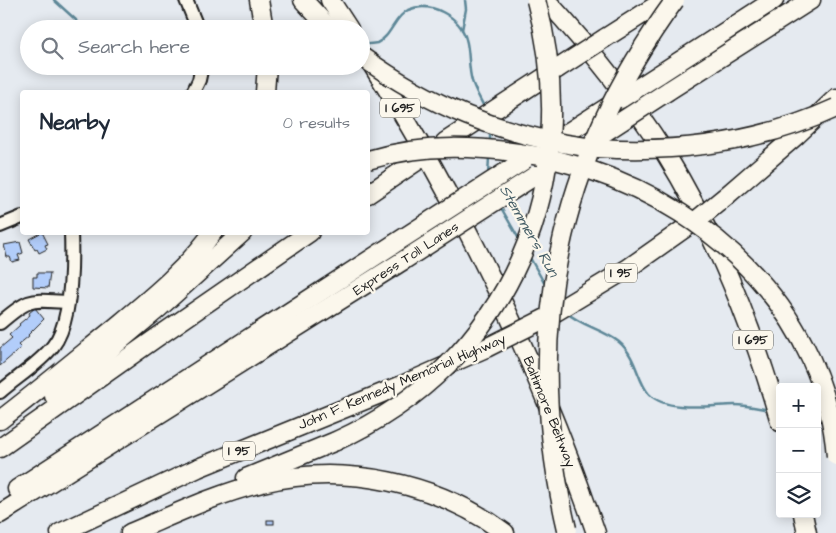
<!DOCTYPE html>
<meta charset="utf-8">
<style>
:root{--surface:#fff;--page:#f2f2f3;--text:#1f2937;--muted:#747a83;--line:#e0e1e3}
body{margin:0;font-family:"Architects Daughter",sans-serif;background:var(--page);color:var(--text)}
.controls{position:absolute;right:15px;bottom:15px;display:grid;overflow:hidden;border-radius:5px;box-shadow:0 2px 12px #0003}
.controls button{width:45px;height:45px;display:grid;place-items:center;padding:0;border:0;border-bottom:1px solid var(--line);background:var(--surface);color:var(--text);font:25px sans-serif}
.list{margin:0;padding:0;list-style:none}
h2{display:flex;justify-content:space-between;align-items:center;height:65px;margin:0;padding:0 20px;font-size:21px}
h2 small{font-size:16px;font-weight:400;color:var(--muted)}
.icon{flex:none;width:28px;height:28px;fill:none;stroke:currentColor;stroke-width:2;stroke-linecap:round;stroke-linejoin:round}
.map{position:relative;flex:none;width:836px;height:533px;overflow:hidden}
.search{position:absolute;background:var(--surface);box-shadow:0 2px 12px #0003;left:20px;top:20px;width:350px;height:55px;display:flex;align-items:center;gap:12px;box-sizing:border-box;padding:0 18px;border-radius:28px;color:var(--muted);font-size:19px}
.panel{position:absolute;background:var(--surface);box-shadow:0 2px 12px #0003;left:20px;top:90px;width:350px;height:145px;border-radius:5px}
.map>svg:first-child{display:block}
.lines{fill:none;stroke-linecap:round;stroke-linejoin:round}
.stream{stroke:#5d8797;stroke-width:2.5}
.building{fill:#b2cdfa;stroke:#1c1c1c}
.minor-casing{stroke:#1c1c1c;stroke-width:16}
.highway-casing{stroke:#1c1c1c;stroke-width:21}
.minor{stroke:#fbf7ec;stroke-width:12}
.highway{stroke:#fbf7ec;stroke-width:18}
.highway-bridge-casing{stroke:#1c1c1c;stroke-width:21;stroke-linecap:butt}
.highway-bridge{stroke:#fbf7ec;stroke-width:18}
.labels{text-anchor:middle;dominant-baseline:central;stroke-width:4.5;stroke-linejoin:round;paint-order:stroke}
.shield{fill:#fbf7ec;stroke:#5f5e5a;stroke-width:1}
.shield-label{font-size:12px;font-weight:bold;fill:#1c1c1c}
.street-label{font-size:14px;fill:#1c1c1c;stroke:#fbf7ec}
.water-label{font-size:15px;font-style:italic;fill:#425b64;stroke:#fbf7ec}
</style>
<div class="map">
<svg width="836" height="533" viewBox="0 0 836 533">
<rect width="100%" height="100%" fill="#e5eaf0"/>
<filter id="ink" filterUnits="userSpaceOnUse"><feTurbulence type="fractalNoise" baseFrequency=".02" numOctaves="2"/><feDisplacementMap in="SourceGraphic" scale="10" xChannelSelector="R" yChannelSelector="G"/><feConvolveMatrix kernelMatrix="1 2 1 2 8 2 1 2 1" color-interpolation-filters="sRGB"/></filter>
<g filter="url(#ink)">
<g class="lines">
<!-- stream -->
<g class="stream">
<path d="M54,0L76,20L78,29"/>
<path d="M462,30L466,9L465,0"/>
<path d="M361,45C366,44 372,44 377,43C391,37 394,17 408,10C431,0 460,17 466,39C470,52 468,68 472,81C475,91 481,100 485,109"/>
<path d="M490,132V144"/>
<path d="M488,176L489,157"/>
<path d="M500,206L519,239"/>
<path d="M529,256L547,288"/>
<path d="M566,312C581,326 603,329 619,342C637,357 637,381 649,394C667,413 712,405 735,405C746,405 758,408 769,410"/>
</g>
</g>
<!-- building -->
<g class="building">
<path d="M42,232L48,244L45,245L47,249L39,253L37,249L35,250L29,239Z"/>
<path d="M20,242L23,253L18,255L20,260L12,262L10,257H7L4,245Z"/>
<path d="M37,273H50L48,288L33,287V277H37Z"/>
<path d="M35,308L44,319L28,335L29,336L18,345L21,348L0,366V348L12,338L9,335L20,325L19,324L30,315L29,313Z"/>
<rect x="267" y="520" width="7" height="4"/>
</g>
<g class="lines">
<defs>
<g id="minor">
<path d="M186,0L198,29"/>
<path d="M193,92L199,80L202,66"/>
<path d="M0,226L22,217"/>
<path d="M0,323C30,297 30,300 68,302"/>
<path d="M0,392C17,377 39,364 53,346C72,322 72,262 71,232"/>
</g>
<g id="highway">
<path d="M259,0L264,29"/>
<path d="M303,0L330,29"/>
<path d="M330,0L349,29"/>
<path d="M546,0C590,48 630,98 665,153C716,235 753,328 780,422"/>
<path d="M605,38L665,0"/>
<path d="M371,63C464,209 540,369 596,533"/>
<path d="M658,75L774,0"/>
<path d="M668,91L811,0"/>
<path d="M265,92L267,66"/>
<path d="M445,142L557,69"/>
<path d="M545,147L617,101"/>
<path d="M368,194L423,157"/>
<path d="M725,197L797,135L836,98"/>
<path d="M544,319L627,269L698,219"/>
<path d="M54,396L159,308L243,232"/>
<path d="M0,420C38,391 74,361 111,331C147,301 185,271 213,232"/>
<path d="M0,448L156,338L310,232"/>
<path d="M246,478L336,441"/>
<path d="M17,489L394,244"/>
<path d="M0,514L404,260"/>
<path d="M803,514L807,533"/>
<path d="M60,533L198,468L402,385L486,348"/>
<path d="M130,533C173,515 216,494 262,483C344,463 437,482 505,533"/>
</g>
</defs>
<!-- minor casing -->
<use href="#minor" class="minor-casing"/>
<!-- highway casing -->
<use href="#highway" class="highway-casing"/>
<!-- minor -->
<use href="#minor" class="minor"/>
<!-- highway -->
<use href="#highway" class="highway"/>
<defs>
<g id="highway-bridge">
<path d="M361,56C430,106 501,135 586,147"/>
<path d="M557,69L605,38"/>
<path d="M622,98L658,75"/>
<path d="M605,132L668,91"/>
<path d="M598,148C679,153 762,142 836,108"/>
<path d="M368,160C424,143 481,146 539,156"/>
<path d="M556,160L578,166"/>
<path d="M590,170C717,212 825,318 836,456"/>
<path d="M698,219L725,197"/>
<path d="M394,244L523,161"/>
<path d="M404,260L536,175"/>
<path d="M486,348L544,319"/>
<path d="M336,441C510,363 586,181 536,0"/>
<path d="M567,529C521,335 557,161 675,0"/>
</g>
</defs>
<!-- highway-bridge casing -->
<use href="#highway-bridge" class="highway-bridge-casing"/>
<!-- highway-bridge -->
<use href="#highway-bridge" class="highway-bridge"/>
</g>
</g>
<g class="labels">
<!-- shield labels -->
<g class="shield">
<rect x="380" y="98.5" width="40" height="19" rx="4"/>
<rect x="605" y="263.5" width="32" height="19" rx="4"/>
<rect x="733" y="330.5" width="40" height="19" rx="4"/>
<rect x="223" y="441.5" width="32" height="19" rx="4"/>
</g>
<g class="shield-label">
<text x="400" y="108">I 695</text>
<text x="621" y="273">I 95</text>
<text x="753" y="340">I 695</text>
<text x="239" y="451">I 95</text>
</g>
<!-- street labels -->
<g class="street-label">
<text transform="translate(406 259) rotate(-33)">Express Toll Lanes</text>
<text transform="translate(402 382) rotate(-23)">John F. Kennedy Memorial Highway</text>
<text transform="translate(549 412) rotate(68)">Baltimore Beltway</text>
</g>
<!-- water labels -->
<g class="water-label">
<text transform="translate(529 231) rotate(60)">Stemmers Run</text>
</g>
</g>
</svg>
<div class="controls">
<button>+</button>
<button>−</button>
<button><svg class="icon" aria-label="layers" viewBox="0 0 24 24"><path d="M12 4l9 5-9 5-9-5zM3 14l9 5 9-5"/></svg></button>
</div>
<div class="search"><svg class="icon" aria-label="search" viewBox="0 0 24 24"><circle cx="10" cy="10" r="6"/><path d="M15 15l6 6"/></svg>Search here</div>
<section class="panel">
<h2>Nearby<small>0 results</small></h2>
<ul class="list">
</ul>
</section>
</div>
